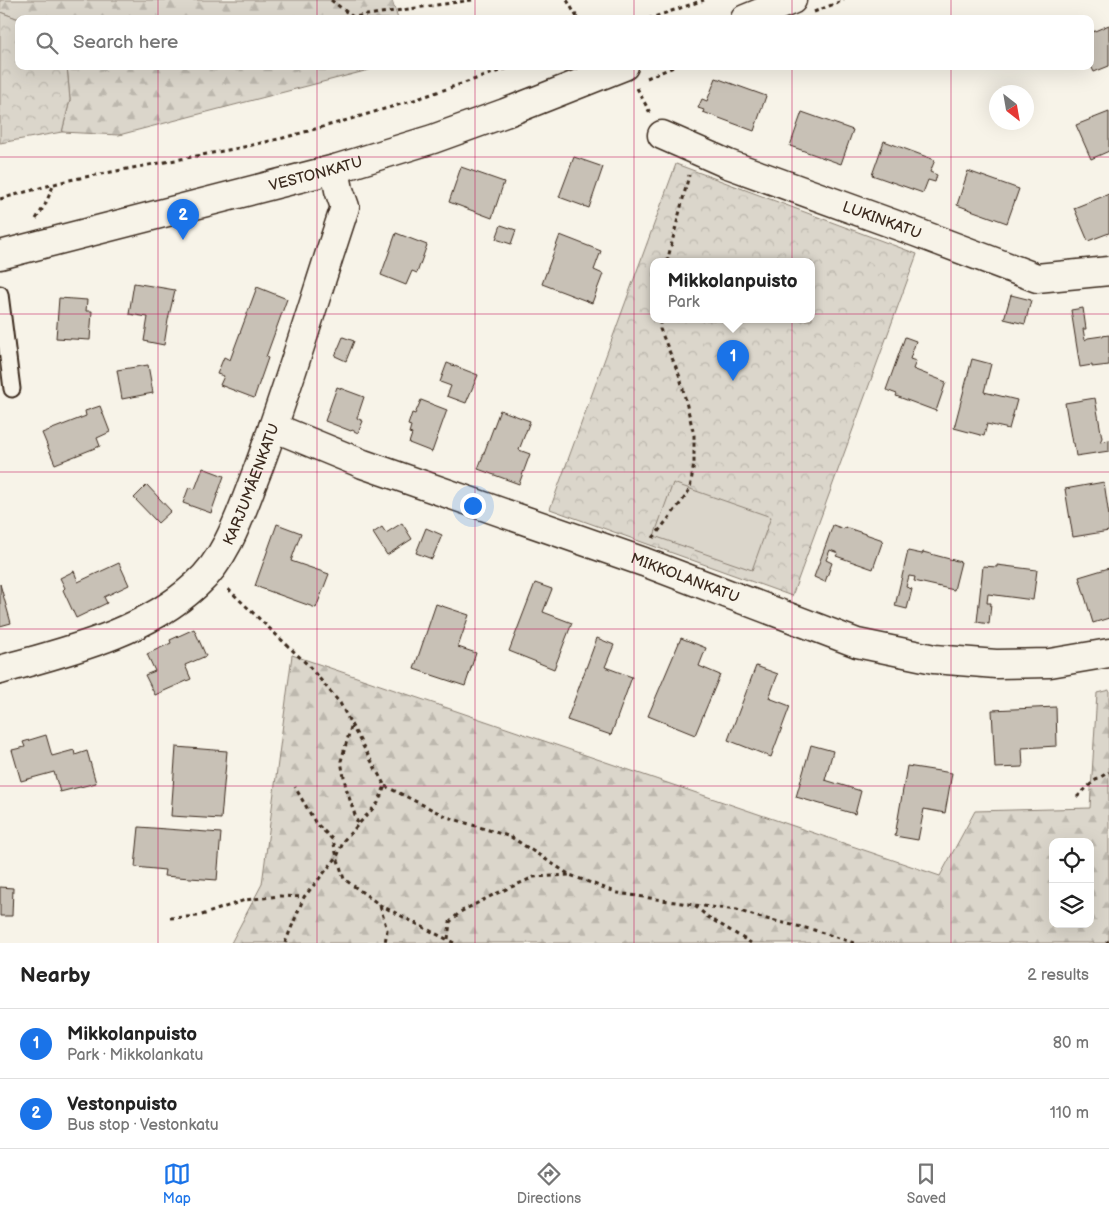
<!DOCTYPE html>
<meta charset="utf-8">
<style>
:root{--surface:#fff;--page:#f6f6f6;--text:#222;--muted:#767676;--line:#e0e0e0;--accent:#1a73e8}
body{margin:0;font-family:"Balsamiq Sans",sans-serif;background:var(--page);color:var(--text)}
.controls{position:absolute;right:15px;bottom:15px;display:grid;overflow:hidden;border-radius:10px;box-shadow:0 5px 20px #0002}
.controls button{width:45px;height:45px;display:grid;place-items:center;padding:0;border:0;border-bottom:1px solid var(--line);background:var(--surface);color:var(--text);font:25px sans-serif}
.compass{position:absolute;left:989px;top:85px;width:45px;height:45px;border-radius:50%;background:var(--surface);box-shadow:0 5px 20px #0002;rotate:149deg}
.you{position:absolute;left:472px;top:505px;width:18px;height:18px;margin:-12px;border:4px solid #fff;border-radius:50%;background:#1a73e8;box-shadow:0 0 0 8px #1a73e833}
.badge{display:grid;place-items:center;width:32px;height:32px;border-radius:50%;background:var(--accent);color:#fff;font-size:16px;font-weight:700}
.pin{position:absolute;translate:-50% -41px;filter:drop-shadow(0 1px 2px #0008)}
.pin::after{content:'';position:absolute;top:26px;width:18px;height:15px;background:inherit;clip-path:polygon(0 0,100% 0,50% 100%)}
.popup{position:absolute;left:650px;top:258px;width:165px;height:65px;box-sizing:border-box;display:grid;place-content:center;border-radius:10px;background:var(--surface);filter:drop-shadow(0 1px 4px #0005);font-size:16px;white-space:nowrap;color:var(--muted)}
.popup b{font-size:19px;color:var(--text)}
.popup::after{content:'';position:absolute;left:50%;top:100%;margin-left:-10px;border:10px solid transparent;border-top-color:var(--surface)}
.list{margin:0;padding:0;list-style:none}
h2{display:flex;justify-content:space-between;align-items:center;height:65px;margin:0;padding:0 20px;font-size:21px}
h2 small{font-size:16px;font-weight:400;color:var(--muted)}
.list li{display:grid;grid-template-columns:32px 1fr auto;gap:15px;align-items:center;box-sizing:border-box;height:70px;padding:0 20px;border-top:1px solid var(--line)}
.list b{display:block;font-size:19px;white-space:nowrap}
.list p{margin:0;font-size:16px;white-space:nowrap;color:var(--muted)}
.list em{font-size:16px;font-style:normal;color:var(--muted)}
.icon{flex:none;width:28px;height:28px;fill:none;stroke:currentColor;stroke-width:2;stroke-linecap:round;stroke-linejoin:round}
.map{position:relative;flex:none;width:1109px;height:943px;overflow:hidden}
.search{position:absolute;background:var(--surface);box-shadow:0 5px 20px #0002;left:15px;right:15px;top:15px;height:55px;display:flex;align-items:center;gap:12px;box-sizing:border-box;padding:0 18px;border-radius:10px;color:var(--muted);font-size:19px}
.sheet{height:205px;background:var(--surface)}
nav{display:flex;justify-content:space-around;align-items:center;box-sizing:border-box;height:70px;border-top:1px solid var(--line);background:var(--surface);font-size:14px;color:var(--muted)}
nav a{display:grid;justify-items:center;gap:2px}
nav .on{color:var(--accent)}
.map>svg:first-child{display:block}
.forest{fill:url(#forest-firs);stroke:#8b8074;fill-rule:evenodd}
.park{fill:url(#park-crowns);stroke:#8b8074;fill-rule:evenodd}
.garden{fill:#dbd6cb;stroke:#8b8074}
.building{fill:#c8c1b6;stroke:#3b2a1e}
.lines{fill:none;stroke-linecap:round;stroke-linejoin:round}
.lane-casing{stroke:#3b2a1e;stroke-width:19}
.street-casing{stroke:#3b2a1e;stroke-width:31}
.primary-casing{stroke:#3b2a1e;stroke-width:31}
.path{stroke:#3b2a1e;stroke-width:3;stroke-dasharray:4 4;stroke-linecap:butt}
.lane{stroke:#f7f3e8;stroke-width:15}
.street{stroke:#f7f3e8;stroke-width:28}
.primary{stroke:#f7f3e8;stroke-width:28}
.grid{fill:none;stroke:#c2185b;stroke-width:1;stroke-opacity:0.55}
.labels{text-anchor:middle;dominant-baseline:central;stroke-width:5;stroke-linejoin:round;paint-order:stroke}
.street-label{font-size:15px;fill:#3b2a1e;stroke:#f7f3e8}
</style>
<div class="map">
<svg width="1109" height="943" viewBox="0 0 1109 943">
<defs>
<pattern id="forest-firs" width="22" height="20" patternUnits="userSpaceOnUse" patternTransform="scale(1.25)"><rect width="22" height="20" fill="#dbd6cb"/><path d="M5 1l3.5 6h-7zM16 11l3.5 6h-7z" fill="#bdb8ae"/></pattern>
<pattern id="park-crowns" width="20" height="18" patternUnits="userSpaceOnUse" patternTransform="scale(1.25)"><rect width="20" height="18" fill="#dbd6cb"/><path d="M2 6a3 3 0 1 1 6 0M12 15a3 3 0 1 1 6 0" fill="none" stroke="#bdb8ae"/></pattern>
</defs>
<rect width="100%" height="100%" fill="#f7f3e8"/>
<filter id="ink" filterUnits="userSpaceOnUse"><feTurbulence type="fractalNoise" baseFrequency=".02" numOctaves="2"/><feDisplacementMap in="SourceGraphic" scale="10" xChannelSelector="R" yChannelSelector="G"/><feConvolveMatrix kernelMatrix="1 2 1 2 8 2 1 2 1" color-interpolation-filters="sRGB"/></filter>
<g filter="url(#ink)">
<!-- forest -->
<g class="forest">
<path d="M0,0H392L398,19H19L0,12Z"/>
<path d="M67,66H384L119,135L62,132L70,100Z"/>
<path d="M292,655L940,876L975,811L1090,808L1097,693L1109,690V943H231L262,884ZM1053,842H1090V924H1053Z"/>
</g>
<!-- park -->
<g class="park">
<path d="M0,12L19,19V66H67L70,100L62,132L0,143Z"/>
<path d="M676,164L917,254L792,596L550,509ZM654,262H812V320H654Z"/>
</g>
<!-- garden -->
<path class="garden" d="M673,483L771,517L752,570L654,536Z"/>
<!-- building -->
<g class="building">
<path d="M1109,25V66L1094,72L1090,64V33Z"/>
<path d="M716,78L766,96L754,131L703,112L704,110L698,108L702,99L707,101Z"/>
<path d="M802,112L853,130L841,164L790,146Z"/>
<path d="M1109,112V151L1091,159L1076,125Z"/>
<path d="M884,141L935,160L930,172L937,175L935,182L928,180L923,193L872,175Z"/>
<path d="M574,157L603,167L589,208L559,197Z"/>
<path d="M461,167L504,182L492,218L449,202Z"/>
<path d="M968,171L1019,189L1007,223L957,205Z"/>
<path d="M1109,194V233L1088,241L1074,208Z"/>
<path d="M501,225L516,230L511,244L496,239Z"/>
<path d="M396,233L427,245L417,273L412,271L406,285L381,275Z"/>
<path d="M560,235L601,251L594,270L603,274L592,303L542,284Z"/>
<path d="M134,283L175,290L168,320L164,345L144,341L148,317L129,314Z"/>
<path d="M257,287L287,299L266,357L268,358L254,398L220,385L224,376L217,374L224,357L230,360Z"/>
<path d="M1011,295L1031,300L1025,324L1004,319Z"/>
<path d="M59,298L87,300L86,311H92L90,340L56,338Z"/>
<path d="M1083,308L1086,329H1083L1085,340L1088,338L1109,335V365L1092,367V365L1080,367L1071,310Z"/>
<path d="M343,337L354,341L346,361L335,356Z"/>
<path d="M905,337L916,341L910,359L916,361L913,369L946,382L936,411L896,396L897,394L886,390Z"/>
<path d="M972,359L991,364L984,392L1017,400L1009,429L987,424L984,436L954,428Z"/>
<path d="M447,363L478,375L466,403L447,396L451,386L440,382Z"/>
<path d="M148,365L153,393L122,399L117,370Z"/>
<path d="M337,387L364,397L357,418L363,421L358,433L352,430L351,431L325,421Z"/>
<path d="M1095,398L1102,438L1100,442L1109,440V451L1076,456L1074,443H1072L1065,403Z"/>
<path d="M421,400L447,410L432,452L409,443L412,434L409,433L411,426L408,425L412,413L415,414Z"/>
<path d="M100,406L110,432L97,438L100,446L55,464L42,433L86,416L85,411Z"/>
<path d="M500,410L530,421L519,450L530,454L519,484L478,469Z"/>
<path d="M203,468L224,476L211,513L183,503L189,487L195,489Z"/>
<path d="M1104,482L1109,516V531L1073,537L1065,489Z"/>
<path d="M147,485L171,511L158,523L134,498Z"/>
<path d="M402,523L412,539L387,555L373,533L382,527L386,533Z"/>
<path d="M277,524L301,533L291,561L329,574L316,608L255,586Z"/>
<path d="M833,525L844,529L845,527L883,540L873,569L836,556L838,553L830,550L826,560L832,563L825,582L814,577Z"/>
<path d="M426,528L442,535L432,559L416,553Z"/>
<path d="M908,551L922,554L923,552L961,562L954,590L914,581L915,577L909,576L906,587L912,589L907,609L895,606Z"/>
<path d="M119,563L129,585L104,597L107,603L76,618L63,590L65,588L60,578L74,571L78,582Z"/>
<path d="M997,565L1037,570L1033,600L988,594L987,603H991L989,624L977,622L983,566L997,567Z"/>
<path d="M1109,568V618L1093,623L1079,577Z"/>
<path d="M535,583L552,589L543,612L572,623L554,669L509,651Z"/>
<path d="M0,584L11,623L0,626Z"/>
<path d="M436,604L469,615L458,647L476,653L465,686L414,669Z"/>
<path d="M194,629L206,656L185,665L191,679L155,695L145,675L155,671L147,654L171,643L170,640Z"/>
<path d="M597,638L614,645L605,667L632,677L611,735L567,720Z"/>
<path d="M681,638L706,648L699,666L720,675L695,735L648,716Z"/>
<path d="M756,666L778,674L769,698L790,706L771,757L728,740Z"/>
<path d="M1056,707L1057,746L1022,748L1023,767L995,768L992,710Z"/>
<path d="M46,735L52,756L74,750L75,755L87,751L96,783L60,792L54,772L21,781L12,750L25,747L23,742Z"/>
<path d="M811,745L833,751L825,780L861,791L855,814L796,797Z"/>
<path d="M176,747L227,751L221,819L171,816Z"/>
<path d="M907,766L952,773L945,813L924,809L918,840L895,836Z"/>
<path d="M139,827L221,833L217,880L164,876L165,870L135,867Z"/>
<path d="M0,887L13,888L12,916H0Z"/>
</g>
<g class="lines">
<defs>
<path id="lane" d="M0,294L12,389"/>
<g id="street">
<path id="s1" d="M662,135L728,164L910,230L1037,278L1109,271"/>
<path id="s2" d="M273,427L363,464L644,562L857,643L934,659L996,664L1050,663L1109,653"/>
<path id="s3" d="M0,670C67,651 143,634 196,585C229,556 242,509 258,469C290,383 316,294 345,207L339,190L335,169"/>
</g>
<g id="primary">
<path d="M745,19L792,0"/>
<path id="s4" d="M0,255L335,169L433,139L505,113L624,66"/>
</g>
</defs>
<!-- lane casing -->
<use href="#lane" class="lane-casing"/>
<!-- street casing -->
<use href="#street" class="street-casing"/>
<!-- primary casing -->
<use href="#primary" class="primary-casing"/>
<!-- path -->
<g class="path">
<path d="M331,0L353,17L472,0"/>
<path d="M567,0L578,19"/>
<path d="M814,12L844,0"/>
<path d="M648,19L704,0"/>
<path d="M647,78L676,66"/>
<path d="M637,88L650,113"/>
<path d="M0,199L69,180L239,148L283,138L344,121L408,102L514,66"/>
<path d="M36,219L45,205L54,184"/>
<path d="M667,262L689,175"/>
<path d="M653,538L683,500L690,489L694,463V435L680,377L660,329V320"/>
<path d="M228,589L308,665L340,703L352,726L385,786L378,803L344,840L337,857L344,879L380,905L454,943"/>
<path d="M351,727L341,761L346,788L358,824"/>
<path d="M385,786L447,817L511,837L570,875L618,893L694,905L737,910L758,917L814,930L854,943"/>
<path d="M1077,797L1094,781L1109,772"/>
<path d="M380,906L387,930L385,943"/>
<path d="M695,906L708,917L751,943"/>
<path d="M170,918L199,916L245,900L280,896L304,897"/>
<path d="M448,939L450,922L460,912L493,895L534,877L570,875"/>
<path d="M285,943L304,897L337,857L333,840L315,822L295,787"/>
<path d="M1106,943L1109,941"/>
</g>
<!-- lane -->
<use href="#lane" class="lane"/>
<!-- street -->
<use href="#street" class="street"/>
<!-- primary -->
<use href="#primary" class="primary"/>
</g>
</g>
<!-- grid -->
<path class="grid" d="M158,0V19M317,0V19M475,0V19M634,0V19M792,0V19M951,0V19M158,66V943M317,66V943M475,66V943M634,66V943M792,66V943M951,66V943M0,157H1109M0,314H1109M0,472H1109M0,629H1109M0,786H1109"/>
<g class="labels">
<!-- street labels -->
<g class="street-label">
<text stroke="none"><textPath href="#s4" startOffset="326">VESTONKATU</textPath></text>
<text stroke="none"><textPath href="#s1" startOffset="236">LUKINKATU</textPath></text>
<text stroke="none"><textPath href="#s3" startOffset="332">KARJUMÄENKATU</textPath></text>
<text stroke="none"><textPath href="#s2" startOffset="439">MIKKOLANKATU</textPath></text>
</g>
</g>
</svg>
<div class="controls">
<button><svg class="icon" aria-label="locate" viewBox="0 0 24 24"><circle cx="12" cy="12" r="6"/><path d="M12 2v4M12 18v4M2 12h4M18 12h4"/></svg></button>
<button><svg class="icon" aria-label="layers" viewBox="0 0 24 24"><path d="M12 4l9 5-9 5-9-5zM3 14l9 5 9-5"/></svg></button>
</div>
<svg class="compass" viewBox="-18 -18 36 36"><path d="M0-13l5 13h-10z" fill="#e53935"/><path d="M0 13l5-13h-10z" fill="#767676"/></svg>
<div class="you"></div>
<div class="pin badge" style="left:733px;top:381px">1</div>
<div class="popup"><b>Mikkolanpuisto</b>Park</div>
<div class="pin badge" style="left:183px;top:240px">2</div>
<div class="search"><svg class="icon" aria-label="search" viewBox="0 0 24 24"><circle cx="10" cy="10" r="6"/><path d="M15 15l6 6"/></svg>Search here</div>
</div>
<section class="sheet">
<h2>Nearby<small>2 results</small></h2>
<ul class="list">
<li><span class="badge">1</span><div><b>Mikkolanpuisto</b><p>Park · Mikkolankatu</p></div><em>80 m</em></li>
<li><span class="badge">2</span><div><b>Vestonpuisto</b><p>Bus stop · Vestonkatu</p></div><em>110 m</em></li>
</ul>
</section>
<nav>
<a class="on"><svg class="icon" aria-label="map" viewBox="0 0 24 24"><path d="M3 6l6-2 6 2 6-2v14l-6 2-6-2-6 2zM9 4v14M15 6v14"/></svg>Map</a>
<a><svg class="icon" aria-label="directions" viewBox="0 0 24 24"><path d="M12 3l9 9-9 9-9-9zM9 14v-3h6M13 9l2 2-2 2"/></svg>Directions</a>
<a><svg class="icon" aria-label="saved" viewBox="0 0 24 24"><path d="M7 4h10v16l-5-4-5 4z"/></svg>Saved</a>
</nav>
